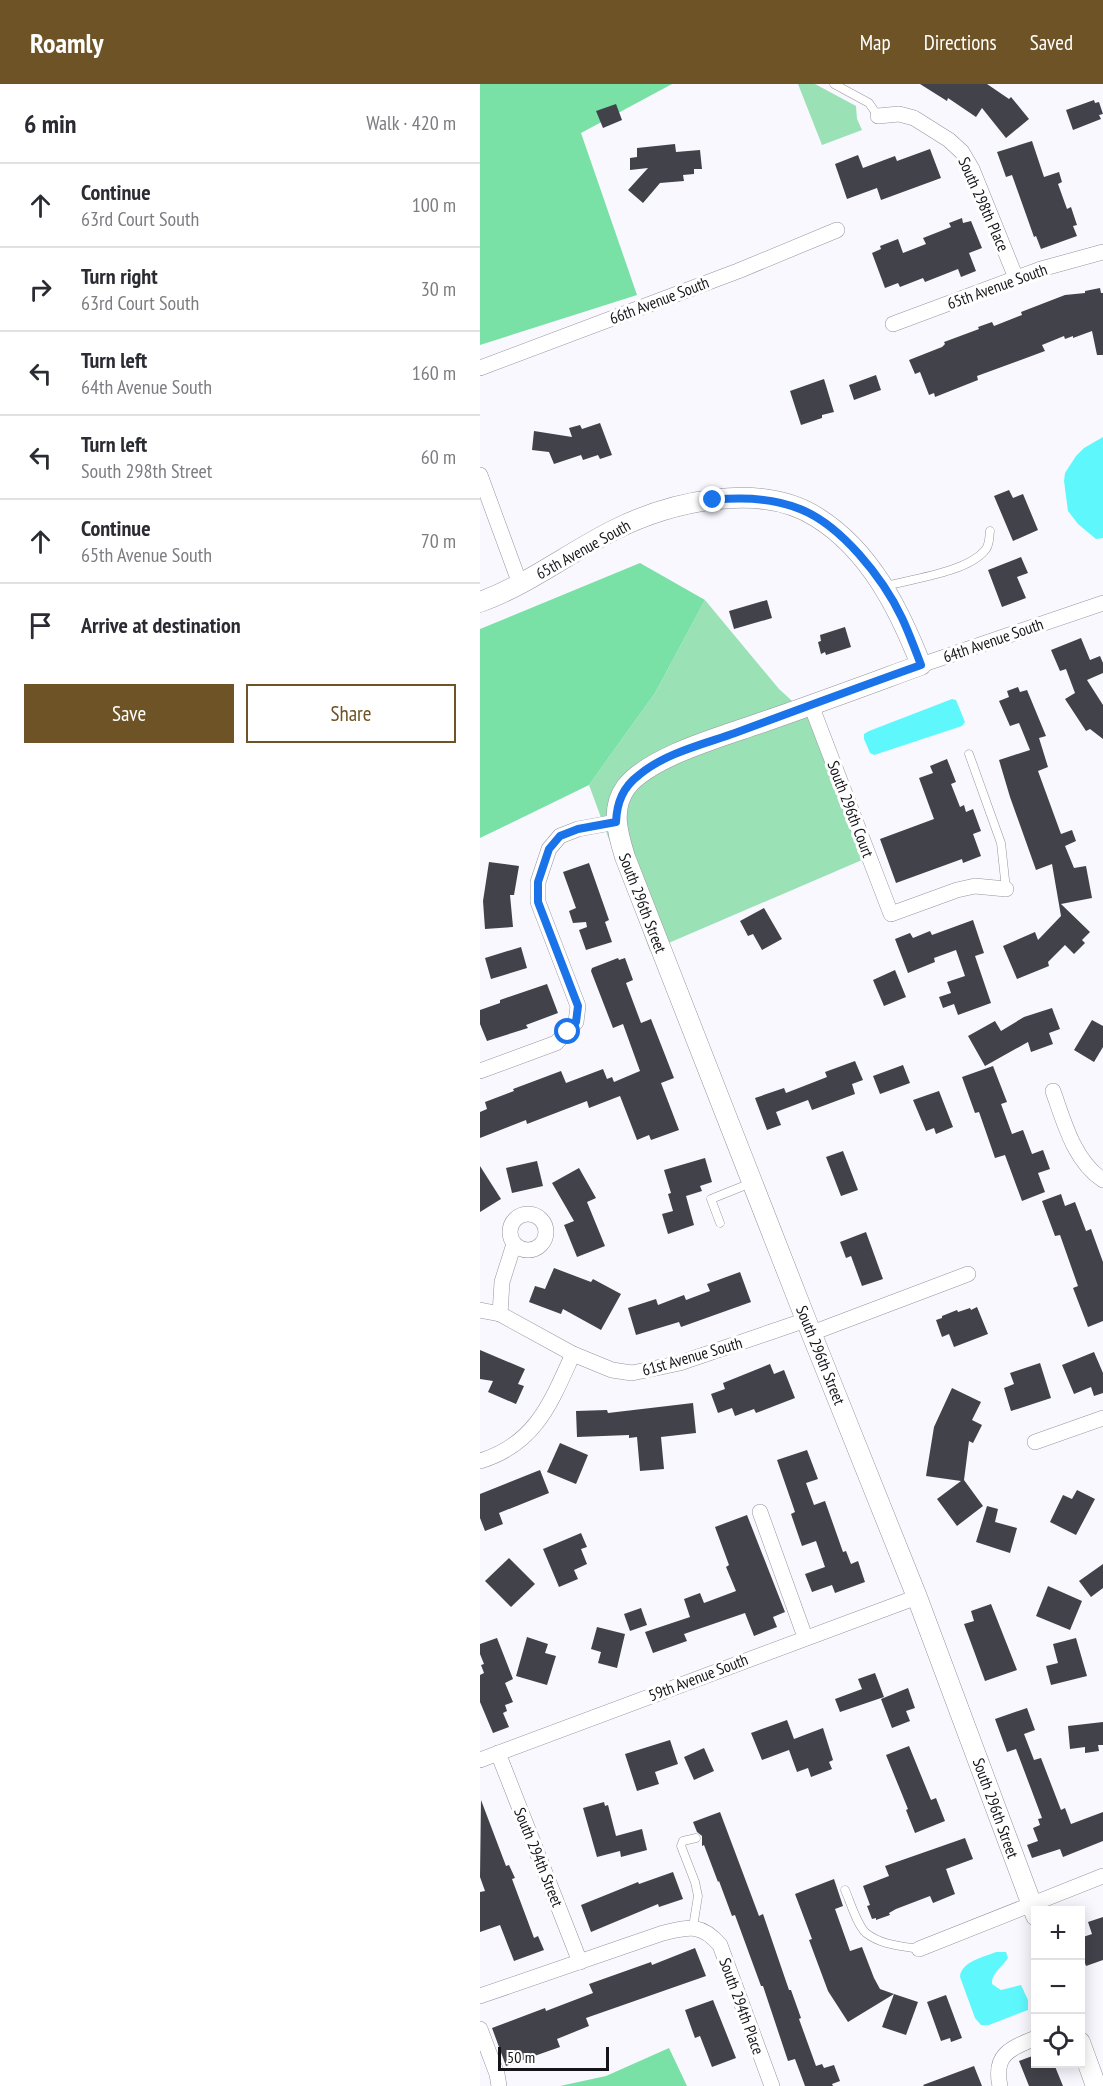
<!DOCTYPE html>
<meta charset="utf-8">
<style>
:root{--surface:#fff;--page:#f7f7f7;--text:#2b2b33;--muted:#7c7c81;--line:#e1e1e2;--accent:#6d5325}
body{margin:0;font-family:"PT Sans Narrow",sans-serif;background:var(--page);color:var(--text)}
.controls{position:absolute;right:18px;bottom:18px;display:grid;overflow:hidden;border-radius:0px;box-shadow:0 3px 15px #0003}
.controls button{width:54px;height:54px;display:grid;place-items:center;padding:0;border:0;border-bottom:2px solid var(--line);background:var(--surface);color:var(--text);font:30px sans-serif}
.scale{position:absolute;left:18px;bottom:15px;width:111px;box-sizing:border-box;padding-left:6px;border:3px solid #151418;border-top:0;font-size:16px;line-height:21px;white-space:nowrap;color:#151418;-webkit-text-stroke:4px #fff;paint-order:stroke}
.stop{position:absolute;width:18px;height:18px;margin:-14px;border:4px solid #1a73e8;border-radius:50%;background:#fff}
.stop.end{background:#1a73e8;border-color:#fff;box-shadow:0 2px 6px #0008}
.list{margin:0;padding:0;list-style:none}
h2{display:flex;justify-content:space-between;align-items:center;height:78px;margin:0;padding:0 24px;font-size:26px}
h2 small{font-size:20px;font-weight:400;color:var(--muted)}
.list li{display:grid;grid-template-columns:39px 1fr auto;gap:18px;align-items:center;box-sizing:border-box;height:84px;padding:0 24px;border-top:2px solid var(--line)}
.list b{display:block;font-size:22px;white-space:nowrap}
.list p{margin:0;font-size:20px;white-space:nowrap;color:var(--muted)}
.list em{font-size:20px;font-style:normal;color:var(--muted)}
.actions{display:flex;gap:12px;padding:18px 24px}
.actions a{flex:1;padding:14px 0;border:2px solid var(--accent);border-radius:0px;text-align:center;font-size:21px;color:var(--accent)}
.actions .main{background:var(--accent);color:#fff}
.icon{flex:none;width:33px;height:33px;fill:none;stroke:currentColor;stroke-width:2;stroke-linecap:round;stroke-linejoin:round}
.map{position:relative;flex:none;width:623px;height:2002px;overflow:hidden}
header{display:flex;align-items:center;gap:36px;box-sizing:border-box;height:84px;padding:0 30px;background:var(--accent);color:#fff}
header strong{font-size:28px}
nav{display:flex;gap:33px;margin-inline-start:auto;font-size:21px}
main{display:flex}
aside{flex:1;background:var(--surface)}
.map>svg:first-child{display:block}
.green{fill:#9be1b6}
.forest{fill:#79e0a6}
.water{fill:#5ef8fc}
.building{fill:#42424a}
.lines{fill:none;stroke-linecap:round;stroke-linejoin:round}
.service-casing{stroke:#96949e;stroke-width:9}
.minor-casing{stroke:#96949e;stroke-width:16}
.tertiary-casing{stroke:#96949e;stroke-width:21}
.service{stroke:#fff;stroke-width:8}
.minor{stroke:#fff;stroke-width:15}
.tertiary{stroke:#fff;stroke-width:20}
.route{stroke:#1a73e8;stroke-width:8}
.labels{text-anchor:middle;dominant-baseline:central;stroke-width:6;stroke-linejoin:round;paint-order:stroke}
.street-label{font-size:16px;fill:#151418;stroke:#fff}
</style>
<header>
<strong>Roamly</strong>
<nav><a>Map</a><a>Directions</a><a>Saved</a></nav>
</header>
<main>
<aside>
<h2>6 min<small>Walk · 420 m</small></h2>
<ul class="list">
<li><svg class="icon" aria-label="ahead" viewBox="0 0 24 24"><path d="M12 20V5M6 11l6-6 6 6"/></svg><div><b>Continue</b><p>63rd Court South</p></div><em>100 m</em></li>
<li><svg class="icon" aria-label="right" viewBox="0 0 24 24"><path d="M7 20v-9h11M14 6l5 5-5 5"/></svg><div><b>Turn right</b><p>63rd Court South</p></div><em>30 m</em></li>
<li><svg class="icon" aria-label="left" viewBox="0 0 24 24"><path d="M17 20v-9H6M10 6l-5 5 5 5"/></svg><div><b>Turn left</b><p>64th Avenue South</p></div><em>160 m</em></li>
<li><svg class="icon" aria-label="left" viewBox="0 0 24 24"><path d="M17 20v-9H6M10 6l-5 5 5 5"/></svg><div><b>Turn left</b><p>South 298th Street</p></div><em>60 m</em></li>
<li><svg class="icon" aria-label="ahead" viewBox="0 0 24 24"><path d="M12 20V5M6 11l6-6 6 6"/></svg><div><b>Continue</b><p>65th Avenue South</p></div><em>70 m</em></li>
<li><svg class="icon" aria-label="arrive" viewBox="0 0 24 24"><path d="M6 21V4h12l-3 4 3 4H6"/></svg><div><b>Arrive at destination</b></div></li>
</ul>
<div class="actions"><a class="main">Save</a><a>Share</a></div>
</aside>
<div class="map">
<svg width="623" height="2002" viewBox="0 0 623 2002">
<rect width="100%" height="100%" fill="#f9f8fe"/>
<!-- green -->
<g class="green">
<path d="M318,0H335L376,22L377,35L382,46L342,61Z"/>
<path d="M225,516L299,605L321,625L331,621L389,773L170,867L109,701L175,609Z"/>
</g>
<!-- forest -->
<g class="forest">
<path d="M0,0H192L101,49L157,211L0,261Z"/>
<path d="M160,479L225,516L175,609L109,701L0,754V545Z"/>
<path d="M189,1964L207,2002H80L126,1992Z"/>
</g>
<!-- water -->
<g class="water">
<path d="M623,353V454L616,455L598,440L588,427L584,397L585,389L596,372L604,364Z"/>
<path d="M472,615L476,616L485,638L482,642L394,671L390,669L384,655V650L389,647Z"/>
<path d="M516,1868H526L528,1874C522,1883 511,1890 512,1900L521,1906L541,1901L548,1916V1926L509,1941H501L495,1934L480,1893C481,1878 503,1873 516,1868Z"/>
</g>
<!-- building -->
<g class="building">
<path d="M440,0H507L529,15L531,13L549,35L526,54L502,24L496,33L468,14L467,17Z"/>
<path d="M614,16L615,19L619,18L623,30L619,31L621,35L593,46L586,26Z"/>
<path d="M136,20L142,36L123,44L116,27Z"/>
<path d="M552,57L564,93L579,88L582,98L578,100L587,125L591,123L597,141L593,142L597,152L561,165L556,152L554,153L532,91L526,93L517,68Z"/>
<path d="M195,60L196,68L220,66L222,85H214V90L203,91L204,97L180,99L163,119L148,106L168,84L150,86V74L157,73V64Z"/>
<path d="M450,65L461,94L401,116L397,104L367,115L355,80L378,71L383,84L415,72L417,77Z"/>
<path d="M482,134L483,139L491,137L502,164L489,169L496,187L481,193L478,185L445,198L443,194L420,203L418,199L405,204L392,169L401,165L400,162L418,155L423,169L446,160L443,154L471,143L469,139Z"/>
<path d="M620,204L621,209H623V271H617L612,247L593,254V252L585,255L584,252L562,261L565,267L497,292L498,296L455,313L454,309L449,311L440,288L435,290L429,276L462,263L465,260L464,258L499,245L498,243L512,238L514,242L542,231L541,228L585,211L605,209V207Z"/>
<path d="M396,291L401,306L374,316L369,301Z"/>
<path d="M344,295L354,328L342,331V334L321,341L310,307Z"/>
<path d="M120,339L132,371L120,375L118,371L103,376L101,371L74,380L69,368L52,366L54,347L92,353L89,344L100,341L102,345Z"/>
<path d="M529,406L533,414L543,410L558,446L533,457L514,412Z"/>
<path d="M541,473L548,489L537,493L546,514L522,523L508,486Z"/>
<path d="M287,516L292,534L254,545L249,527Z"/>
<path d="M365,543L371,563L346,571L345,568L341,570L338,558L341,557L340,551Z"/>
<path d="M601,554L610,576L620,572L623,579V589L607,596L623,621V655L610,645L606,647L585,615L595,609L586,585L580,587L571,566Z"/>
<path d="M538,603L540,608L547,606L566,652L559,654L568,683L558,687L581,750L592,746L596,757L585,762L594,784L606,782L612,814L581,820L610,848L602,856L605,859L594,870L585,861L568,878L569,882L537,895L523,862L555,848L558,856L581,832L572,780L556,786L530,713L519,676L550,666L539,639L530,642L519,617L529,613L527,607Z"/>
<path d="M467,675L476,698L471,700L480,723L484,721L486,728L493,725L501,747L493,750L501,772L483,779L482,775L416,799L400,755L454,735L439,694L453,689L450,682Z"/>
<path d="M9,778L39,782L34,811H30L33,843L5,845L3,817Z"/>
<path d="M109,779L129,836L125,838L132,858L106,866L99,846L107,843L106,838L93,839L89,827L96,824L83,788Z"/>
<path d="M284,824L302,855L282,866L273,850L268,852L260,837Z"/>
<path d="M493,836L504,869L495,872L511,919L478,931L474,920L463,924L459,913L471,909L467,898L485,892L476,866L454,874L455,878L428,889L415,855L430,849L433,854L450,847L452,851Z"/>
<path d="M41,863L47,884L11,895L5,874Z"/>
<path d="M138,874L139,876L145,874L153,896L146,899L161,939L171,935L194,994L181,999L199,1046L171,1056L169,1051L157,1056L140,1012L109,1024L107,1017L47,1040L46,1036L0,1054V1028L7,1025L5,1018L34,1007L33,1005L81,987L86,999L123,985L127,995L132,993L134,998L160,987L143,940L133,944L111,887L112,884Z"/>
<path d="M415,886L426,913L404,922L393,896Z"/>
<path d="M67,900L78,929L46,941L48,944L7,957L0,940V926L20,919V916Z"/>
<path d="M572,924L580,945L569,949L573,960L551,968L548,958L505,982L488,952L515,937L521,947L544,933Z"/>
<path d="M612,936L623,942V963L614,978L594,966Z"/>
<path d="M375,977L383,996L372,1000L375,1010L332,1026L328,1016L296,1028L301,1041L287,1046L275,1014L304,1004L306,1009L347,993L345,988Z"/>
<path d="M423,981L430,999L400,1010L393,992Z"/>
<path d="M513,982L527,1018L521,1020L532,1050L543,1046L552,1070L563,1066L570,1085L558,1089L565,1108L542,1117L525,1071L515,1074L499,1028L495,1029L482,993Z"/>
<path d="M459,1007L473,1043L456,1050L454,1044L446,1047L433,1016Z"/>
<path d="M363,1067L378,1106L361,1112L346,1073Z"/>
<path d="M225,1074L232,1098L220,1102L222,1107L206,1112L214,1141L188,1150L182,1130L193,1127L188,1110L191,1109L184,1086Z"/>
<path d="M57,1077L63,1102L32,1109L26,1084Z"/>
<path d="M0,1082L21,1115L0,1128Z"/>
<path d="M99,1084L116,1114L107,1118L125,1162L97,1173L84,1141L94,1137L72,1099Z"/>
<path d="M581,1110L585,1122L595,1118L606,1147L611,1145L623,1178V1237L608,1243L593,1204L598,1202L580,1151L575,1152L562,1117Z"/>
<path d="M386,1148L403,1195L382,1202L371,1172L366,1174L360,1158Z"/>
<path d="M74,1184L111,1198L113,1195L141,1210L121,1246L83,1225L81,1230L49,1218L55,1202L65,1205Z"/>
<path d="M260,1188L271,1218L201,1243L199,1238L156,1251L148,1224L176,1215L178,1221L204,1211L206,1216L230,1207L227,1200Z"/>
<path d="M497,1223L508,1250L474,1263L469,1250L462,1253L456,1236L462,1234V1232L477,1226L478,1228L490,1224L491,1226Z"/>
<path d="M0,1266L45,1285L38,1300L44,1302L36,1320L8,1308L13,1297L0,1295Z"/>
<path d="M614,1268L623,1289V1309L614,1312L611,1303L594,1310L582,1281Z"/>
<path d="M560,1279L571,1314L531,1327L524,1304L534,1300L530,1289Z"/>
<path d="M290,1280L294,1290L304,1286L315,1314L276,1329L274,1325L255,1332L252,1324L238,1329L231,1310L245,1305L243,1299Z"/>
<path d="M472,1304L501,1318L492,1336L502,1341L493,1359L489,1357L484,1396L503,1422L477,1442L457,1415L481,1397L446,1392L454,1343Z"/>
<path d="M213,1319L216,1349L181,1353L184,1385L160,1387L157,1353L149,1354V1351L97,1353L96,1327L127,1326L128,1329Z"/>
<path d="M80,1359L108,1371L96,1400L67,1388Z"/>
<path d="M327,1366L338,1395L326,1399L334,1421L345,1417L363,1468L366,1467L371,1480L378,1477L385,1498L355,1509L352,1501L332,1508L325,1490L345,1483L336,1457L322,1462L311,1430L315,1428L297,1376Z"/>
<path d="M60,1386L69,1409L19,1429L23,1440L5,1447L0,1434V1410Z"/>
<path d="M597,1406L615,1415L596,1451L570,1438L583,1411L592,1415Z"/>
<path d="M507,1422L518,1425L515,1438L537,1444L530,1469L496,1458Z"/>
<path d="M267,1431L305,1528L293,1533L297,1543L274,1552L265,1529L204,1550L207,1557L173,1569L165,1548L210,1533L204,1515L220,1509L224,1519L256,1507L246,1483L249,1481L235,1443Z"/>
<path d="M101,1449L107,1463L101,1465L107,1480L94,1486L98,1495L79,1503L63,1465Z"/>
<path d="M29,1474L55,1500L31,1523L5,1497Z"/>
<path d="M623,1480V1504L611,1513L599,1497Z"/>
<path d="M568,1502L602,1517L590,1546L556,1532Z"/>
<path d="M511,1520L537,1586L505,1597L484,1540L494,1537L491,1527Z"/>
<path d="M161,1524L167,1541L150,1547L144,1530Z"/>
<path d="M117,1543L145,1550L137,1584L118,1579L121,1568L111,1565Z"/>
<path d="M47,1553L68,1560L65,1569L76,1572L67,1601L36,1592Z"/>
<path d="M17,1554L33,1595L25,1599L33,1618L25,1621L27,1627L23,1629L29,1643L13,1649L0,1618V1591L4,1589L1,1581L4,1580L0,1570V1560Z"/>
<path d="M596,1554L607,1592L571,1601L566,1582L578,1579L573,1560Z"/>
<path d="M395,1589L404,1613L360,1628L355,1615L382,1605L378,1595Z"/>
<path d="M428,1604L435,1624L426,1627L430,1637L412,1644L401,1615Z"/>
<path d="M547,1624L555,1646L544,1650L554,1676L561,1674L581,1726L585,1724L591,1740L623,1728V1757L583,1773L580,1765L552,1774L547,1761L558,1757L553,1744L560,1741L558,1735L562,1734L536,1665L527,1668L515,1635Z"/>
<path d="M307,1636L314,1655L343,1644L353,1676L349,1678L352,1685L331,1693L328,1684L317,1688L309,1666L282,1676L271,1649Z"/>
<path d="M623,1638V1661H618L619,1667L605,1669V1663L590,1665L588,1642Z"/>
<path d="M190,1656L198,1680L175,1688L179,1700L157,1707L145,1670Z"/>
<path d="M429,1662L451,1716L456,1714L465,1737L435,1749L426,1726L428,1725L406,1671Z"/>
<path d="M224,1664L234,1687L214,1696L204,1673Z"/>
<path d="M1,1716L26,1782L29,1781L35,1794L32,1795L54,1854L58,1852L64,1866L34,1877L20,1841L0,1848V1808L5,1807L0,1793Z"/>
<path d="M124,1718L125,1722L128,1721L136,1752L162,1745L167,1766L141,1773L140,1767L117,1773L103,1724Z"/>
<path d="M240,1728L279,1832L283,1830L309,1906H311L321,1934L319,1935L336,1982L342,1980L344,1984L354,1981L360,1997L352,2000L353,2002H325L315,1975L308,1977L283,1902H281L255,1831L252,1832L239,1797L238,1798L224,1761L222,1762V1752L217,1748L213,1738Z"/>
<path d="M485,1754L493,1775L466,1785L475,1810L453,1819L450,1812L416,1825L409,1829L410,1831L396,1836V1834L392,1835L387,1822L390,1821L383,1802L409,1792L405,1782Z"/>
<path d="M193,1788L203,1815L179,1823L178,1820L111,1848L101,1821L158,1798L159,1800Z"/>
<path d="M354,1795L363,1822L355,1825L370,1867L382,1863L394,1894L400,1905L414,1910L368,1938L348,1907L329,1856L332,1855L315,1810Z"/>
<path d="M623,1833V1876L606,1882L600,1866V1854L612,1850L608,1838Z"/>
<path d="M215,1864L226,1892L106,1934L109,1942L77,1955L80,1963L26,1982L12,1944L65,1924L66,1927L113,1909L109,1900L171,1878L172,1881Z"/>
<path d="M414,1910L438,1918L426,1951L402,1943Z"/>
<path d="M466,1911L482,1954L471,1958L470,1954L461,1957L447,1918Z"/>
<path d="M233,1916L256,1974L232,1983L220,1952L215,1954L205,1926Z"/>
<path d="M555,1971V1980H574L583,2002H549L539,1977Z"/>
<path d="M494,1982L502,2002H444L443,2001Z"/>
</g>
<g class="lines">
<defs>
<g id="service">
<path d="M354,0L389,19L398,32"/>
<path d="M405,502C432,495 489,488 506,465C510,459 509,453 510,447"/>
<path d="M489,670L521,759L526,805"/>
<path d="M240,1139L231,1115L271,1099"/>
<path d="M365,1806C370,1817 377,1841 386,1849C401,1861 421,1862 439,1865"/>
<path d="M213,1843L218,1812L215,1798L201,1762L203,1757L216,1754"/>
</g>
<g id="minor">
<path d="M398,32L419,30L434,34L469,56L482,68L492,85L536,194"/>
<path d="M413,240L561,185L623,168"/>
<path d="M0,284L258,187L357,146"/>
<path d="M0,391L40,500"/>
<path d="M441,581L623,519"/>
<path d="M331,621L411,830L477,806L495,802L526,805"/>
<path d="M0,987L76,959L96,938L98,922L58,818V798L69,765L80,752L98,745L136,738"/>
<path d="M573,1007C584,1038 594,1077 623,1096"/>
<circle cx="48" cy="1148" r="18"/>
<path d="M0,1226L20,1230L93,1270L132,1286L152,1289L200,1279L326,1236"/>
<path d="M20,1230L22,1198L34,1160"/>
<path d="M332,1249L488,1190"/>
<path d="M555,1358L623,1334"/>
<path d="M0,1377C56,1360 71,1318 93,1270"/>
<path d="M280,1428L325,1553"/>
<path d="M18,1669L100,1878"/>
<path d="M0,1676L437,1513"/>
<path d="M439,1865L623,1792"/>
<path d="M0,1912L183,1849C209,1843 221,1839 240,1861L292,2002"/>
<path d="M0,1945L17,1990L19,2002"/>
<path d="M520,2002C513,1971 530,1964 556,1954"/>
</g>
<g id="tertiary">
<path d="M0,518C47,501 87,470 132,447C189,418 280,396 338,434C390,467 419,525 441,581C389,600 338,619 286,637C248,651 171,671 146,703C130,725 138,750 145,773L326,1236L437,1513L556,1832"/>
<path d="M600,1958L616,2002"/>
</g>
</defs>
<!-- service casing -->
<use href="#service" class="service-casing"/>
<!-- minor casing -->
<use href="#minor" class="minor-casing"/>
<!-- tertiary casing -->
<use href="#tertiary" class="tertiary-casing"/>
<!-- service -->
<use href="#service" class="service"/>
<!-- minor -->
<use href="#minor" class="minor"/>
<!-- tertiary -->
<use href="#tertiary" class="tertiary"/>
</g>
<g class="lines">
<!-- route -->
<path class="route" d="M88,948L96,938L98,922L58,818V798L69,765L80,752L98,745L136,738C137,718 143,703 159,691C185,669 224,660 255,649C317,626 379,603 441,581C435,565 429,549 422,534C403,494 361,441 320,425C293,414 262,413 233,416"/>
</g>
<g class="labels">
<!-- street labels -->
<g class="street-label">
<text transform="translate(504 120) rotate(66)">South 298th Place</text>
<text transform="translate(517 202) rotate(-20)">65th Avenue South</text>
<text transform="translate(179 216) rotate(-21)">66th Avenue South</text>
<text transform="translate(103 465) rotate(-29)">65th Avenue South</text>
<text transform="translate(513 556) rotate(-19)">64th Avenue South</text>
<text transform="translate(371 725) rotate(69)">South 296th Court</text>
<text transform="translate(163 819) rotate(69)">South 296th Street</text>
<text transform="translate(341 1271) rotate(68)">South 296th Street</text>
<text transform="translate(212 1272) rotate(-16)">61st Avenue South</text>
<text transform="translate(218 1593) rotate(-21)">59th Avenue South</text>
<text transform="translate(516 1724) rotate(70)">South 296th Street</text>
<text transform="translate(59 1773) rotate(68)">South 294th Street</text>
<text transform="translate(262 1922) rotate(70)">South 294th Place</text>
</g>
</g>
</svg>
<div class="controls">
<button>+</button>
<button>−</button>
<button><svg class="icon" aria-label="locate" viewBox="0 0 24 24"><circle cx="12" cy="12" r="6"/><path d="M12 2v4M12 18v4M2 12h4M18 12h4"/></svg></button>
</div>
<div class="scale">50 m</div>
<div class="stop" style="left:88px;top:948px"></div>
<div class="stop end" style="left:233px;top:416px"></div>
</div>
</main>
